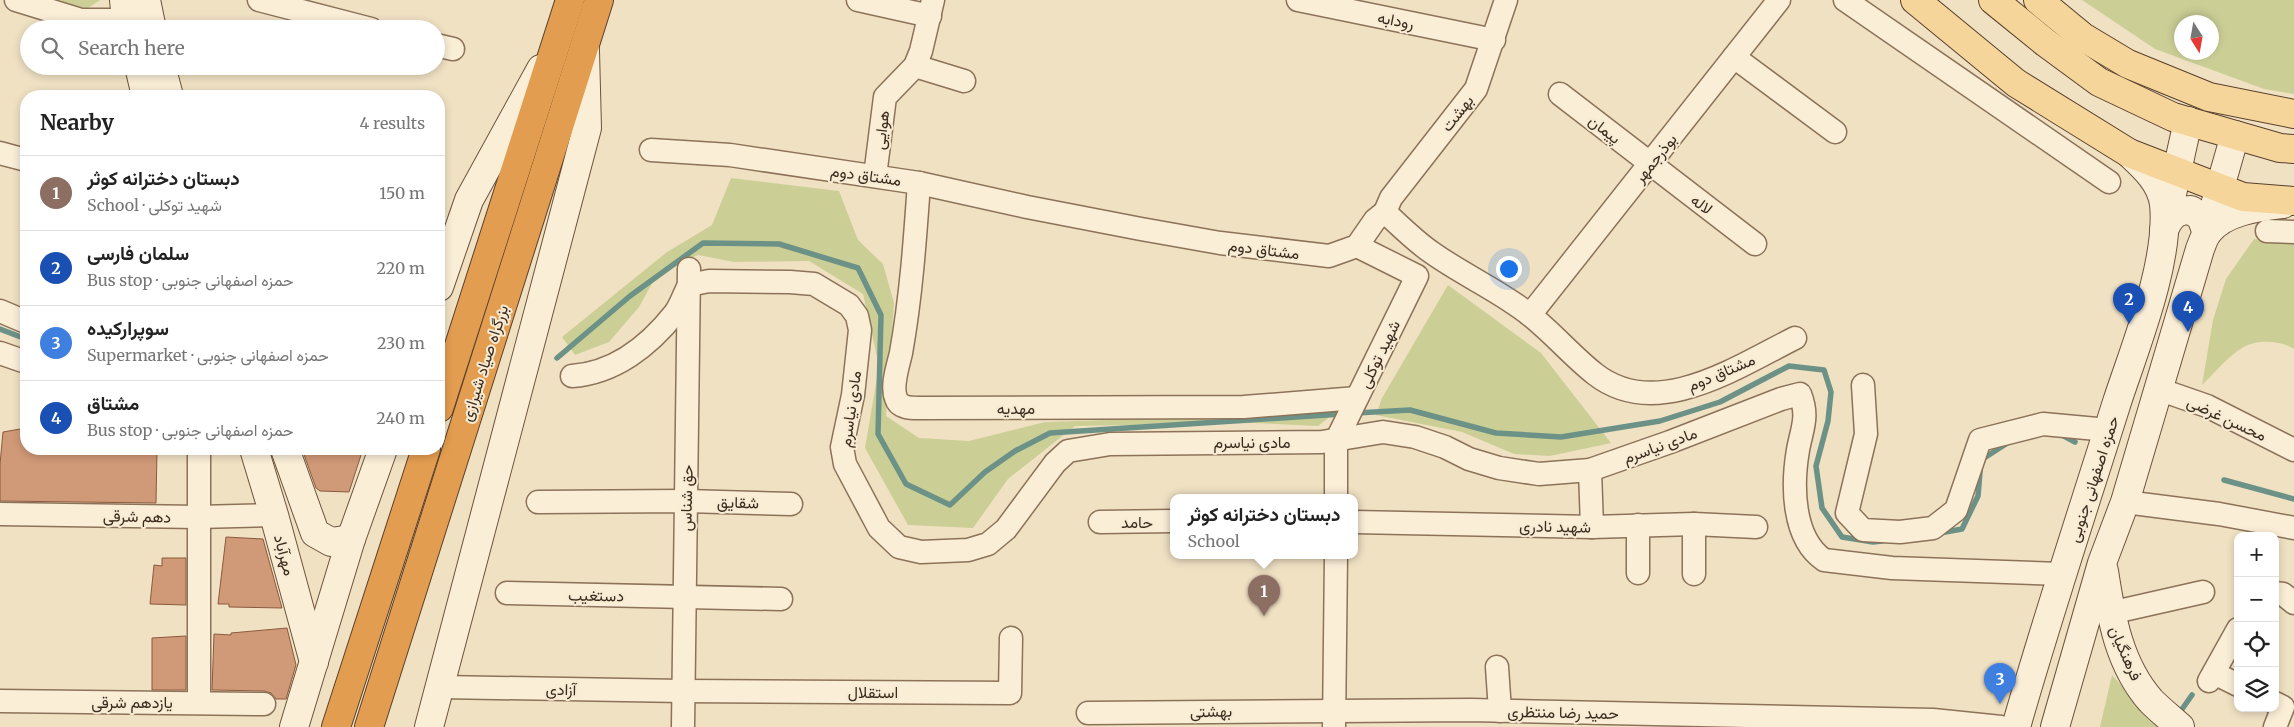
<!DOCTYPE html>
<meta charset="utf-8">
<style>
:root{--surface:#fff;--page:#f6f6f6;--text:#222;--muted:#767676;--line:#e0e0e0;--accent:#ea580c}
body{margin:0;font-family:Merriweather,Vazirmatn,serif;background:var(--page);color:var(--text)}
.controls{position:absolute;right:15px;bottom:15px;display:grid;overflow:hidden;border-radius:10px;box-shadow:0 2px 8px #0003}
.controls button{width:45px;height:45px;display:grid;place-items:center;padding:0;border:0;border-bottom:1px solid var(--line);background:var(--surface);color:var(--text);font:25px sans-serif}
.compass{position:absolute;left:2174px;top:15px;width:45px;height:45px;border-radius:50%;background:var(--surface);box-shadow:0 2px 8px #0003;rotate:169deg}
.you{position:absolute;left:1508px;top:268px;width:18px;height:18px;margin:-12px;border:4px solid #fff;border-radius:50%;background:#1a73e8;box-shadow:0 0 0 8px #1a73e833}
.badge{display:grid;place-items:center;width:32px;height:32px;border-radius:50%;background:var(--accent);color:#fff;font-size:16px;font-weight:700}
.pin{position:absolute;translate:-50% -41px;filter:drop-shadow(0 1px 2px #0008)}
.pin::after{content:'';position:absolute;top:26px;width:18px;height:15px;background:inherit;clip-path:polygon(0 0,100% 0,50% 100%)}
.popup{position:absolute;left:1170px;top:494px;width:188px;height:65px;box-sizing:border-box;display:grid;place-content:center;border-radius:10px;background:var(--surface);filter:drop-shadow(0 1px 4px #0005);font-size:16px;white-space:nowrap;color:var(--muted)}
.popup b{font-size:19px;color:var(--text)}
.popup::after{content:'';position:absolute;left:50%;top:100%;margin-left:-10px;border:10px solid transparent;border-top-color:var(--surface)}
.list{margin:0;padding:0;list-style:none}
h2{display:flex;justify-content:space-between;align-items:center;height:65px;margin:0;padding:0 20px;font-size:21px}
h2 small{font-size:16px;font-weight:400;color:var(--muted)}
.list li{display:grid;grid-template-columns:32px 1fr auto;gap:15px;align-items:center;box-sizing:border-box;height:75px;padding:0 20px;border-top:1px solid var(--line)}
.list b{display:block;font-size:19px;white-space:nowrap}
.list p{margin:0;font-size:16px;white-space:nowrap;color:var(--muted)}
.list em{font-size:16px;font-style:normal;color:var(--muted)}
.icon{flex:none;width:28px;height:28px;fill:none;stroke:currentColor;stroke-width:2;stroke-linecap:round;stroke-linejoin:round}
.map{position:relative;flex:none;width:2294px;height:727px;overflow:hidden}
.search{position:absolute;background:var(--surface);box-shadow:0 2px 8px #0003;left:20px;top:20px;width:425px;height:55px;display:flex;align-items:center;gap:12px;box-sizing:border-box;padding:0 18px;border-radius:28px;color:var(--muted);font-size:19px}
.panel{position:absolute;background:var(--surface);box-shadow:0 2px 8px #0003;left:20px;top:90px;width:425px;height:365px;border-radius:20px}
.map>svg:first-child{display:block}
.green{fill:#cbcf96;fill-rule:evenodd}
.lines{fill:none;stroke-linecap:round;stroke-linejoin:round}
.stream{stroke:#6c9287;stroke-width:5.5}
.building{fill:#d09977;stroke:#8c5a3d}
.street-casing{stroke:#8c7259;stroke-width:25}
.secondary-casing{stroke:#6d533c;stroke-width:30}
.primary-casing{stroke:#59402d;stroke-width:30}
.highway-casing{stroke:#59402d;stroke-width:30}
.street{stroke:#faeed7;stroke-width:22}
.secondary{stroke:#faeed7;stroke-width:28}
.primary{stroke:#f5d599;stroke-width:28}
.highway{stroke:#e39d50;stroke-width:28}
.labels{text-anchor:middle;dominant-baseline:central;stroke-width:4;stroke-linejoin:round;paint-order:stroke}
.street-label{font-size:16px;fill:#3b2b1e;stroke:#f7ebd3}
</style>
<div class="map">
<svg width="2294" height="727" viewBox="0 0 2294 727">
<rect width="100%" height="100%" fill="#f0e1c3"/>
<!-- green -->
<g class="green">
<path d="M45,0H100L82,12Z"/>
<path d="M2082,0H2294V94L2264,89L2155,49ZM2212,22V52H2182V22Z"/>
<path d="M731,178L839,191L858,240L883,264L894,303L886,416L919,438L969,441L1045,422L1335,413L1318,426L1254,423L1075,426L1008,479L973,528L908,525L865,448L879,366L863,294L809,261L734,262L698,255L658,273L639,307L609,342L575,355L562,337L667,252L712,225Z"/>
<path d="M2254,239L2294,243V349C2280,340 2256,339 2242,348C2227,357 2214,374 2202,385L2213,320L2226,279Z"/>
<path d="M1448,285L1541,353L1611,443L1550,456L1514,454L1462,432L1376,415L1382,398Z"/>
<path d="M2112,675L2159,727H2100Z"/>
</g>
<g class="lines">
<!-- stream -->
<g class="stream">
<path d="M0,329L26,339"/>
<path d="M557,358L630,296L703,243L779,244L858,268L881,315L878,434L906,484L950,505L985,472L1015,451L1050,433L1342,414"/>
<path d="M1356,413L1410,410L1496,433L1561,437L1660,421L1720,402L1789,366L1824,370L1831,392L1828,421L1816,466L1822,508L1842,537L1873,542L1882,541"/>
<path d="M2062,435L2075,442"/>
<path d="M2224,480L2294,499"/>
<path d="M1940,533L1962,529L1978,496L1981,460L2009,442"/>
<path d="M2180,712L2192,695"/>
</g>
</g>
<!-- building -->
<g class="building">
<path d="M26,428V449H157L156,503L0,501V464L3,432Z"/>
<path d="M302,449H363L349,492L320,491L316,488Z"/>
<path d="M226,537L263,539L282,608L229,607V604H218Z"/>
<path d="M162,558H186V605L150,604L154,565L162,566Z"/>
<path d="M287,628L296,665L286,699H276L271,693L264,691L212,690L214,634L231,635V633Z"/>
<path d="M186,636V690H152V638Z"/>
</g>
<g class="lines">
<defs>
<g id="street">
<path d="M16,0L81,20H126"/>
<path d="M259,0L371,29"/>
<path d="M858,0L930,16"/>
<path d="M1298,0L1494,40"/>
<path d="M1845,0L2109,182"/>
<path d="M436,45L453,49"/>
<path d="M1734,57L1835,132"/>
<path d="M915,66L964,81"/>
<path d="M1560,94L1755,244"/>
<path d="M651,150L730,155L919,183L1027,207L1141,229L1220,243L1329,256L1357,246L1375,220L1385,212C1400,226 1415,241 1431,252C1463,275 1500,291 1530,315C1553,333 1572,356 1595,374C1656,422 1737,367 1795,338"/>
<path d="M0,153L26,160"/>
<path d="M875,176L885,97L915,66L921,51L933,0"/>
<path d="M919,183C915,240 911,297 901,353C898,366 891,386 896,398C899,409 913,408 922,408L1244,407L1357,398"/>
<path d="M1385,212L1391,198L1476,89L1506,0"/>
<path d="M2267,231L2294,232"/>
<path d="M0,311L26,322"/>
<path d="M1530,315L1779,0"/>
<path d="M0,353L26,362"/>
<path d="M572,376C614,373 649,346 675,313C681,305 684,294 689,285L709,281L790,282L814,284L849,305L857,316L860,330L853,395L842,447L845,464L879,528L899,547L921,552L968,550L988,544L1006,529L1055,463L1068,451L1110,444L1322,442L1383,432L1415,437L1445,447L1469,459L1499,468L1539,474L1590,470L1670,442L1781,399L1800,394C1809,417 1802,428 1798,450C1792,485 1792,538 1824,560L1892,568L2062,574"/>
<path d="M1863,385L1866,434L1847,513L1863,530L1900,532L1933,528L1956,510L1980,440L2043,424L2108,430"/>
<path d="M2158,389L2207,406L2294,450"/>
<path d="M1590,470L1592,527"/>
<path d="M1336,497V441L1417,276L1357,246"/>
<path d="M538,502L686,501L791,504"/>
<path d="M2125,502L2219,514L2294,528"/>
<path d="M0,514L198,517L274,515"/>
<path d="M1100,522L1174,521"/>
<path d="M1354,522L1592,527L1694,524L1756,527"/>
<path d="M1638,525V573"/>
<path d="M1694,574V524"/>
<path d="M507,593L781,599"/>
<path d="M2275,593L2283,594L2294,603"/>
<path d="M2110,613L2203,592"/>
<path d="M1497,667L1500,711"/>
<path d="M2214,673L2238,685"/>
<path d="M2209,681L2238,629"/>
<path d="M441,687L682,691L1010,693L1011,638"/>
<path d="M0,701L264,704"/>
<path d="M199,702V449"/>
<path d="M1088,713L1471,710L1933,720L2001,727"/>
<path d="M683,727L689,269"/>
<path d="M1334,727L1336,555"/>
<path d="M2275,727L2283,707L2275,703"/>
</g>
<g id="secondary">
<path d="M124,0L126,20L130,29"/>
<path d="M146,0L152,29"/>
<path d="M139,66L146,96"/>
<path d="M161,66L169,96"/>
<path d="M2172,194L2188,121"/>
<path d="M2164,230C2170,216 2176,210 2191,210L2201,217L2207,233"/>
<path d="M2207,233L2235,135"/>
<path d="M439,287L469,200L541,69"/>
<path d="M254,449L274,515L314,662"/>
<path d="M285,449L315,533L331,542L351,539"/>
<path d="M2104,571C2111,617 2119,665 2151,701C2160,710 2170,718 2180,727"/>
<path d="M294,727L351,539L383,449"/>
<path d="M429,727L587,128L585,51"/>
<path d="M2016,727C2047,618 2083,510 2117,402C2135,347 2170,262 2164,204C2161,182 2144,167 2129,153"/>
<path d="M2055,727L2102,563L2125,502L2200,249C2202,244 2204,237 2208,232C2224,211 2259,207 2283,204"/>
</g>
<g id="primary">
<path d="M1915,0L2016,83L2129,153L2243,197L2294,201"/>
<path d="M1993,0L2046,43L2099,82L2173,117L2280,148L2294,149"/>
<path d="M2038,0L2083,37L2128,64L2209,97L2294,114"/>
</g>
<g id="highway">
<path d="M439,408L570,0"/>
<path d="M336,727L426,449"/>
<path d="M369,727L599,0"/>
</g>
</defs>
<!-- street casing -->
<use href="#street" class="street-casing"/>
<!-- secondary casing -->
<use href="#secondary" class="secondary-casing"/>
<!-- primary casing -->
<use href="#primary" class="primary-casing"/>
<!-- highway casing -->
<use href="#highway" class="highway-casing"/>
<!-- street -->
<use href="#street" class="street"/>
<!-- secondary -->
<use href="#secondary" class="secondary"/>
<!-- primary -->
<use href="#primary" class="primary"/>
<!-- highway -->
<use href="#highway" class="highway"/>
</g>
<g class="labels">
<!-- street labels -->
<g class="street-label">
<text transform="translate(1396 20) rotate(11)">رودابه</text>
<text transform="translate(1457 113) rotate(-52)">بهشت</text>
<text transform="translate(1605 129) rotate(38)">پیمان</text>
<text transform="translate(881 130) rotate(-83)">هوایی</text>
<text transform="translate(1655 158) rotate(-51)">بوذرجمهر</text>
<text transform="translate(866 175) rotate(8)">مشتاق دوم</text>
<text transform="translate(1702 204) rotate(37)">لاله</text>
<text transform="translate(1264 249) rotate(7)">مشتاق دوم</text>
<text transform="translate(1379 354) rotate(-64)">شهید توکلی</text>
<text transform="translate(484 363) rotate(-72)">بزرگراه صیاد شیرازی</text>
<text transform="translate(1721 372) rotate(-23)">مشتاق دوم</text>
<text x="1016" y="408">مهدیه</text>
<text transform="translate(850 409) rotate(-82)">مادی نیاسرم</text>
<text transform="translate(2227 418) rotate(25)">محسن غرضی</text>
<text x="1252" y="442">مادی نیاسرم</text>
<text transform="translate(1660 445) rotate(-20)">مادی نیاسرم</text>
<text transform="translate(2093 479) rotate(-72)">حمزه اصفهانی جنوبی</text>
<text transform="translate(686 498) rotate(-89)">حق شناس</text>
<text transform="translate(738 502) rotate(1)">شقایق</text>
<text transform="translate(137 516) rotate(1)">دهم شرقی</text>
<text x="1137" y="522">حامد</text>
<text transform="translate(1555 526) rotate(1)">شهید نادری</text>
<text transform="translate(285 555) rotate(75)">مهرآباد</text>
<text transform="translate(596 595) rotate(1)">دستغیب</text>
<text transform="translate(2126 653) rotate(66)">فرهنگیان</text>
<text transform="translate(561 689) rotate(1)">آزادی</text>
<text x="873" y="692">استقلال</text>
<text x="132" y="702">یازدهم شرقی</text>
<text transform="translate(1211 711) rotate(-1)">بهشتی</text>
<text transform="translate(1563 712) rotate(1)">حمید رضا منتظری</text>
</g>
</g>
</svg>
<div class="controls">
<button>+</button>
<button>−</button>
<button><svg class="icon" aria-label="locate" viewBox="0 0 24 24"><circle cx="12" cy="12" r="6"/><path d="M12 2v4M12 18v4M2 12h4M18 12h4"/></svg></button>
<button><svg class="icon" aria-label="layers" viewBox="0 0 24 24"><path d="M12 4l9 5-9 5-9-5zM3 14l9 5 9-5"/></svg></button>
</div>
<svg class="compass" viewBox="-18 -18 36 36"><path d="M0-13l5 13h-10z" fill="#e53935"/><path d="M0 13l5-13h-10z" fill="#767676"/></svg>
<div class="you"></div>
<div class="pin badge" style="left:1264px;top:616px;background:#8d6e63">1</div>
<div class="popup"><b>دبستان دخترانه کوثر</b>School</div>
<div class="pin badge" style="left:2129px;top:324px;background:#1a4fb4">2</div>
<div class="pin badge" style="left:2000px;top:704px;background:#3f7fe0">3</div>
<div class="pin badge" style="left:2188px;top:332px;background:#1a4fb4">4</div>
<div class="search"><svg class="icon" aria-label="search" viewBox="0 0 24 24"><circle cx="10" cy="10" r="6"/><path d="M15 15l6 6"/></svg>Search here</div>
<section class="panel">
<h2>Nearby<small>4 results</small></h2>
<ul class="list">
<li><span class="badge" style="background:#8d6e63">1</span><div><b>دبستان دخترانه کوثر</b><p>School · شهید توکلی</p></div><em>150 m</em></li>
<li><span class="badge" style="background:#1a4fb4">2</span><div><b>سلمان فارسی</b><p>Bus stop · حمزه اصفهانی جنوبی</p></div><em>220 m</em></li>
<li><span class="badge" style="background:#3f7fe0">3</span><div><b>سوپرارکیده</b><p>Supermarket · حمزه اصفهانی جنوبی</p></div><em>230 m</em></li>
<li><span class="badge" style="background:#1a4fb4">4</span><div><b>مشتاق</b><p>Bus stop · حمزه اصفهانی جنوبی</p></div><em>240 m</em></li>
</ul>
</section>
</div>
